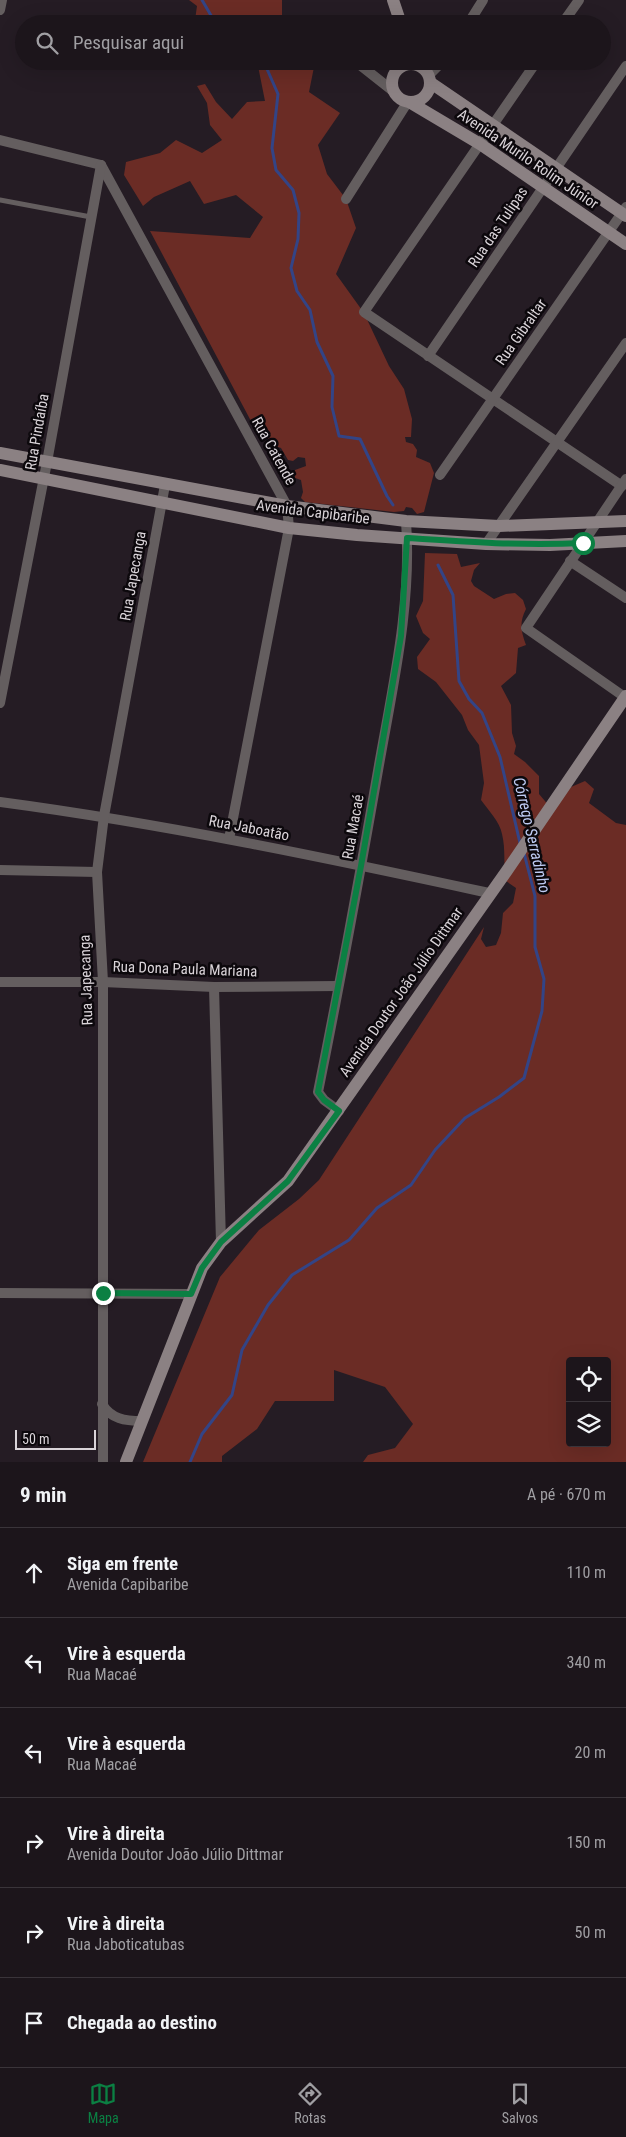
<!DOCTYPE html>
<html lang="pt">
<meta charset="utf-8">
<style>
:root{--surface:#1c151b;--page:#292228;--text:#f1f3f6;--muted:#a09fa3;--line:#3a343a;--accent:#0b8043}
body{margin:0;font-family:"Roboto Condensed",sans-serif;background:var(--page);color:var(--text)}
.controls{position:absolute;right:15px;bottom:15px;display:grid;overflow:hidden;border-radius:5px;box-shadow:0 5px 20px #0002}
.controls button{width:45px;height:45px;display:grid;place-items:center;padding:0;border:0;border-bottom:1px solid var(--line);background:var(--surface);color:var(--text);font:25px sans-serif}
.scale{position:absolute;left:15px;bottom:12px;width:81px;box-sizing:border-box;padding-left:5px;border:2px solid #dad4d9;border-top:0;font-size:14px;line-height:18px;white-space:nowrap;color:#dad4d9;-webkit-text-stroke:4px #0c080c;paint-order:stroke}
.stop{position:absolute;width:15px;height:15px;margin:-11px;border:4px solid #0b8043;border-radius:50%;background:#fff}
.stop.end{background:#0b8043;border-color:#fff;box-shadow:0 1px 5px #0008}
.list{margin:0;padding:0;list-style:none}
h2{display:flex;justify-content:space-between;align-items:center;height:65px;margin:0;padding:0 20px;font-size:21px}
h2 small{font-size:16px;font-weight:400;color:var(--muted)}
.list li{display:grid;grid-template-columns:32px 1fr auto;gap:15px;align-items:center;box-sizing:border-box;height:90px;padding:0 20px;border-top:1px solid var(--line)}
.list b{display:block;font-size:19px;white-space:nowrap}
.list p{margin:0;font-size:16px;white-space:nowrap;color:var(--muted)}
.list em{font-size:16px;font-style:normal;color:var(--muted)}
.icon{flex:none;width:28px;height:28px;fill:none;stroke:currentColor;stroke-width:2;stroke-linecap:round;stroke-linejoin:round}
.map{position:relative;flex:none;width:626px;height:1462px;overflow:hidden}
.search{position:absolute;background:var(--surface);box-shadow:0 5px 20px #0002;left:15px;right:15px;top:15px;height:55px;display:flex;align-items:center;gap:12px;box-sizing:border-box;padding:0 18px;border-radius:28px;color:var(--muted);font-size:19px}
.sheet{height:605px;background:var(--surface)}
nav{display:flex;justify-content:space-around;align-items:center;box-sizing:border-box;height:70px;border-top:1px solid var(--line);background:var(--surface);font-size:14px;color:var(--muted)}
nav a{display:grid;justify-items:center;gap:2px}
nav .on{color:var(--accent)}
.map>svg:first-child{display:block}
.green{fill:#6b2c25;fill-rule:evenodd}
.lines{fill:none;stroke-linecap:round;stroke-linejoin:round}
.stream{stroke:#334486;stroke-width:3}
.lane{stroke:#645e5f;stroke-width:5}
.street{stroke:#645e5f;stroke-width:10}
.secondary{stroke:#8b8183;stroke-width:12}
.route{stroke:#0b8043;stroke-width:6}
.labels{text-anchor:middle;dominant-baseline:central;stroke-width:5;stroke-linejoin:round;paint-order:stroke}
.street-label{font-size:15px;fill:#dad4d9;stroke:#0c080c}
.water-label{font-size:16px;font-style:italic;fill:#becbf3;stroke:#0c080c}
</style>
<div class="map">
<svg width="626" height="1462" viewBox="0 0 626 1462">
<rect width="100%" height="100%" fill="#251c24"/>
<!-- green -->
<g class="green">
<path d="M189,0H282V24H198L195,20L197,6Z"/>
<path d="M257,61H312L314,67L309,92L340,113L318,145L327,174L346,199L356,228L336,274L364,313L389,366L404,389L412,419L411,437H405L406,442L413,444L417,450L416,457L430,463L434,473L424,512L417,514L412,508L406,507L404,511L394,512L305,502L301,498L303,492L301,480L295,478V470L306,466L305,458L298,457L293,461L288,460L281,448L275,446L271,439L260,438L150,231L250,238L263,217L236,195L204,204L190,181L154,197L143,206L124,175L126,162L160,153L176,140L202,153L222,140L210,125L207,103L197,86L205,84L216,102L232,119L247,102L265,101Z"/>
<path d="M425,553L457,554L461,567L480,563L474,570L471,581L474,586L494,599L506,594L515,593L523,600L526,609C519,623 521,631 526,645L518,648L516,673L501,686L511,705L512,733L516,746L514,754L525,762L539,776V794L550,807L571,787L585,781L594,789L589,803L616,823L626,825V1462H363L368,1455L395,1448L413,1424L385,1387L334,1370V1401H275L257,1429L222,1456V1462H143L220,1277L259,1230L299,1199L319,1180L484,927L481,939L486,947L496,945L501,933L503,913L513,903L516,888L506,881C503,865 506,850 502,834C500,822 488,810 481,800L484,783L479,745L468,730L462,715L436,682L418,669L417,657L430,639L423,633L416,616L423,601ZM570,1361H607V1443H570Z"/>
</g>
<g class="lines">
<!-- stream -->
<g class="stream">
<path d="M202,0L216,24"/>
<path d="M253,61L267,69L278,94L272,148L276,170L293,190L299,213L298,239L291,268L297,291L310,310L317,342L333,376L332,407L339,436L360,439L387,496L393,505"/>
<path d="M438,565L453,595L459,681L469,699L482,713L500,757L520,843"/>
<path d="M190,1462L202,1434L232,1395L242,1350L268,1305L292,1275L349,1240L377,1208L411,1185L435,1150L465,1118L499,1097L524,1078L542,1011L544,979L535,947V896L524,853"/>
</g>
<!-- lane -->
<path class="lane" d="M0,200L91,217"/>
<!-- street -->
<g class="street">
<path d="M0,10L2,0"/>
<path d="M468,24L483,0"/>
<path d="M562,24L579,0"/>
<path d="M355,61L393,91"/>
<path d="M537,61L364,312L622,486"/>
<path d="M429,75L443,61"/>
<path d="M0,140L101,165"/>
<path d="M101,165L287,506L289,528L229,839"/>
<path d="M346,199L407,103"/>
<path d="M428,356L626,66"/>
<path d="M440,475L626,207"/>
<path d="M626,479L526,628L626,698"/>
<path d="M486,544L626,343"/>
<path d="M570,561L626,598"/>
<path d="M0,703L47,462L101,165"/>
<path d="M0,802C165,824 327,858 489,893"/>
<path d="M0,870L97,872"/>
<path d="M0,982H103L214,987L338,986"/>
<path d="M214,987L221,1242"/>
<path d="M339,1111L324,1100L318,1092C340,983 360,874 379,765C393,685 412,603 406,521"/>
<path d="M0,1293L191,1294"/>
<path d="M102,1404C111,1419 125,1421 142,1421"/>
<path d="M103,1462V982L97,872L104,816L165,485"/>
</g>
<!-- secondary -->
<g class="secondary">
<path d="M393,0L401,24"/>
<circle cx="411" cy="83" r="19"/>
<path d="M431,83L626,216"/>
<path d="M411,103L480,144L626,244"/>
<path d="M0,453L287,506L406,521L499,526L626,521"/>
<path d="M0,470L289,528L357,535L486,544L550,545L626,541"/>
<path d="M126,1462L202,1268L221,1242L288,1181L506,872L626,696"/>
</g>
</g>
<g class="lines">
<!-- route -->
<path class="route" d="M103,1293L191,1294L202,1268L221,1242L288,1181L339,1111L324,1100L318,1092L361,866L401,636L407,538C466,542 524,546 583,543"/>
</g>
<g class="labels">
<!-- street labels -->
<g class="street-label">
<text transform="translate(528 159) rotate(34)">Avenida Murilo Rolim Júnior</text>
<text transform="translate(498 227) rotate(-56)">Rua das Tulipas</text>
<text transform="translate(521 332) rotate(-55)">Rua Gibraltar</text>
<text transform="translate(37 432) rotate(-80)">Rua Pindaíba</text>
<text transform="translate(274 451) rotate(61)">Rua Catende</text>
<text transform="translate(313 512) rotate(7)">Avenida Capibaribe</text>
<text transform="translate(133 576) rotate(-80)">Rua Japecanga</text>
<text transform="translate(353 827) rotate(-80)">Rua Macaé</text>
<text transform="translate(249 828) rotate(11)">Rua Jaboatão</text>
<text transform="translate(185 969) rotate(2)">Rua Dona Paula Mariana</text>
<text transform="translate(86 980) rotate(-92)">Rua Japecanga</text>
<text transform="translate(401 992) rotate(-55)">Avenida Doutor João Júlio Dittmar</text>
</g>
<!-- water labels -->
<g class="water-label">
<text transform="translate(532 835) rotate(77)">Córrego Serradinho</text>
</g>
</g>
</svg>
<div class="controls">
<button><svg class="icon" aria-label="locate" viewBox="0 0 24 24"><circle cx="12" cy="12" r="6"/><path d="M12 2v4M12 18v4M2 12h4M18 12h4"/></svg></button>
<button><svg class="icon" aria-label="layers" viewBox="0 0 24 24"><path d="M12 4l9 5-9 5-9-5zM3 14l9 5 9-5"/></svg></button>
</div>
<div class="scale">50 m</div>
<div class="stop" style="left:583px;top:543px"></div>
<div class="stop end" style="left:103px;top:1293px"></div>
<div class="search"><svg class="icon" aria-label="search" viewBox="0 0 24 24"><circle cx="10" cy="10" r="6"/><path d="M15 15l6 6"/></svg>Pesquisar aqui</div>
</div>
<section class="sheet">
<h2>9 min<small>A pé · 670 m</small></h2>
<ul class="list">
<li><svg class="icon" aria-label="ahead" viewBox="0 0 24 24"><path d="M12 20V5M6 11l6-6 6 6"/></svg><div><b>Siga em frente</b><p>Avenida Capibaribe</p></div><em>110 m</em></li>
<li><svg class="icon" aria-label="left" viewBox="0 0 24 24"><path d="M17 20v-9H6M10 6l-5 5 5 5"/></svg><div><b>Vire à esquerda</b><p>Rua Macaé</p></div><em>340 m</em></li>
<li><svg class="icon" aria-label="left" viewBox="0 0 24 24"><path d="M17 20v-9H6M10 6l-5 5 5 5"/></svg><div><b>Vire à esquerda</b><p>Rua Macaé</p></div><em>20 m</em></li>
<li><svg class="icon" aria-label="right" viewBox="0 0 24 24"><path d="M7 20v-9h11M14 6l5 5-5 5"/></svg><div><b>Vire à direita</b><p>Avenida Doutor João Júlio Dittmar</p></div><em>150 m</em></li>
<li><svg class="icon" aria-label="right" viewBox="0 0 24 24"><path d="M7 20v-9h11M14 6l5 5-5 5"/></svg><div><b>Vire à direita</b><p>Rua Jaboticatubas</p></div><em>50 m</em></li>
<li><svg class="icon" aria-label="arrive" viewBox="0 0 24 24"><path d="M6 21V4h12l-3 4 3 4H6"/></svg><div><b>Chegada ao destino</b></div></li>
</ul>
</section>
<nav>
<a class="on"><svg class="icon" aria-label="map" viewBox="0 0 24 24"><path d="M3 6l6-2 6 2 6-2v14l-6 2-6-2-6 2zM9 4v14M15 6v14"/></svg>Mapa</a>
<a><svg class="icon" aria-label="directions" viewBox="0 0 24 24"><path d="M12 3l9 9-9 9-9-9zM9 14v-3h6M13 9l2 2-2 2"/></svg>Rotas</a>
<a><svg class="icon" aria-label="saved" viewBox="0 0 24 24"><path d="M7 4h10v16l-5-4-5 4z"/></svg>Salvos</a>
</nav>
